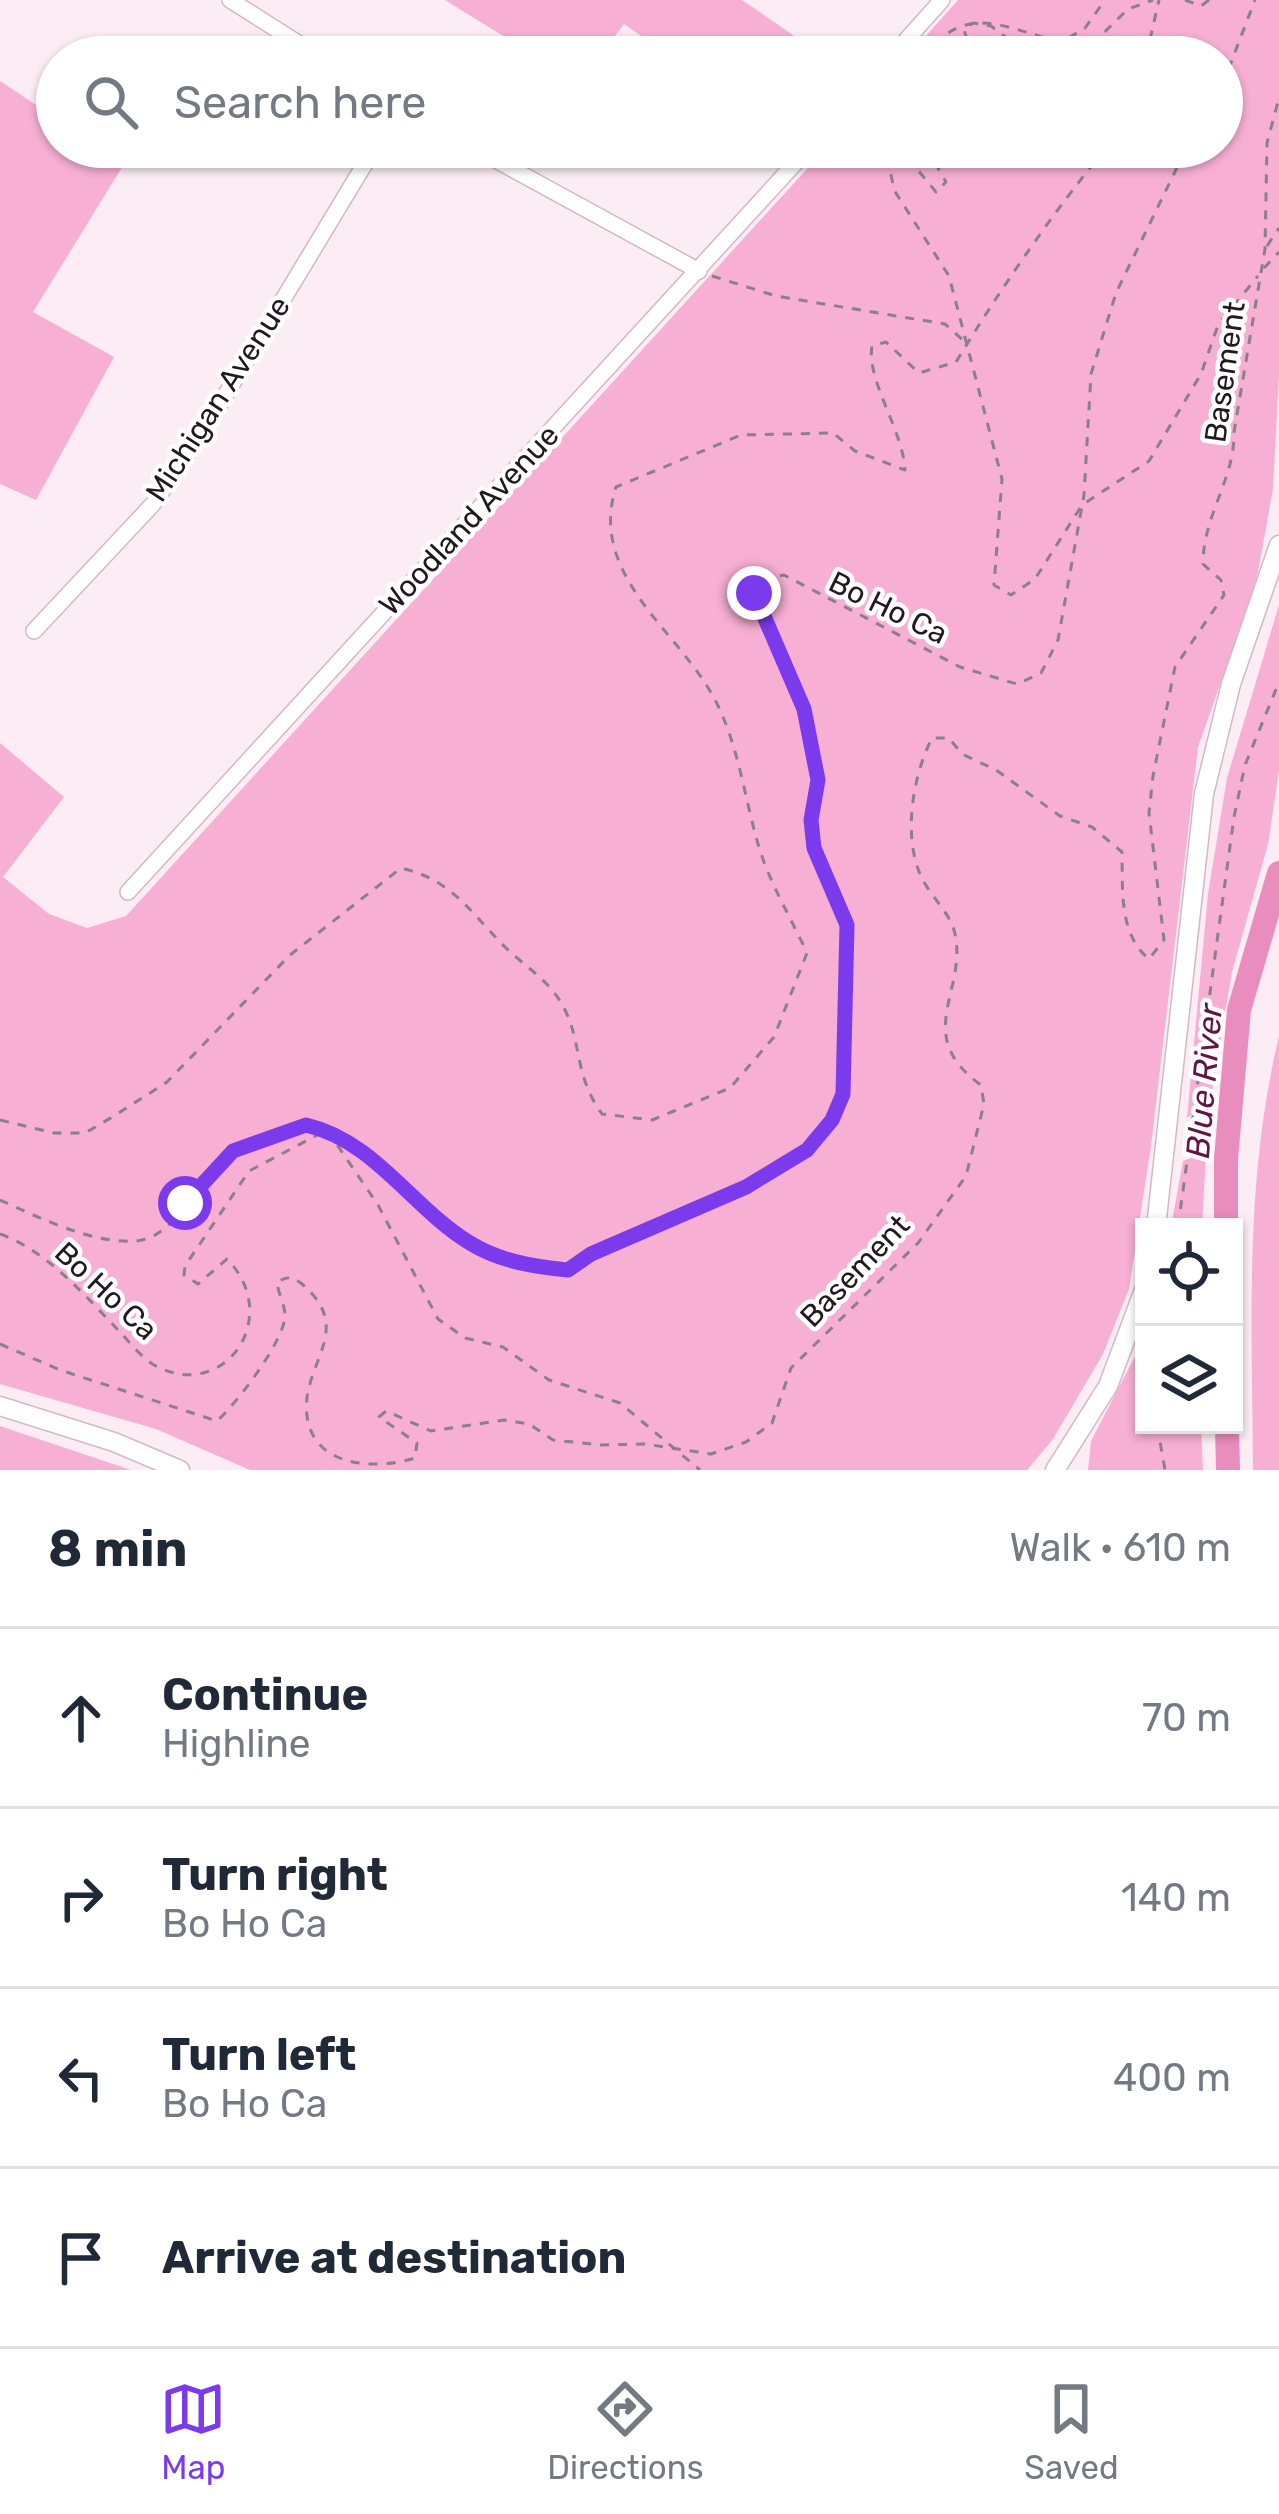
<!DOCTYPE html>
<meta charset="utf-8">
<style>
:root{--surface:#fff;--page:#f6f6f7;--text:#1f2937;--muted:#747a83;--line:#e0e1e3;--accent:#7c3aed}
body{margin:0;font-family:Rubik,sans-serif;background:var(--page);color:var(--text)}
.controls{position:absolute;right:36px;bottom:36px;display:grid;overflow:hidden;border-radius:0px;box-shadow:0 3px 9px #0004}
.controls button{width:108px;height:108px;display:grid;place-items:center;padding:0;border:0;border-bottom:3px solid var(--line);background:var(--surface);color:var(--text);font:60px sans-serif}
.stop{position:absolute;width:36px;height:36px;margin:-27px;border:9px solid #7c3aed;border-radius:50%;background:#fff}
.stop.end{background:#7c3aed;border-color:#fff;box-shadow:0 3px 12px #0008}
.list{margin:0;padding:0;list-style:none}
h2{display:flex;justify-content:space-between;align-items:center;height:156px;margin:0;padding:0 48px;font-size:51px}
h2 small{font-size:39px;font-weight:400;color:var(--muted)}
.list li{display:grid;grid-template-columns:78px 1fr auto;gap:36px;align-items:center;box-sizing:border-box;height:180px;padding:0 48px;border-top:3px solid var(--line)}
.list b{display:block;font-size:45px;white-space:nowrap}
.list p{margin:0;font-size:39px;white-space:nowrap;color:var(--muted)}
.list em{font-size:39px;font-style:normal;color:var(--muted)}
.icon{flex:none;width:66px;height:66px;fill:none;stroke:currentColor;stroke-width:2;stroke-linecap:round;stroke-linejoin:round}
.map{position:relative;flex:none;width:1279px;height:1470px;overflow:hidden}
.search{position:absolute;background:var(--surface);box-shadow:0 3px 9px #0004;left:36px;right:36px;top:36px;height:132px;display:flex;align-items:center;gap:30px;box-sizing:border-box;padding:0 42px;border-radius:66px;color:var(--muted);font-size:45px}
.sheet{height:876px;background:var(--surface)}
nav{display:flex;justify-content:space-around;align-items:center;box-sizing:border-box;height:168px;border-top:3px solid var(--line);background:var(--surface);font-size:33px;color:var(--muted)}
nav a{display:grid;justify-items:center;gap:6px}
nav .on{color:var(--accent)}
.map>svg:first-child{display:block}
.green{fill:#f7afd4}
.lines{fill:none;stroke-linecap:round;stroke-linejoin:round}
.river{stroke:#e88dbe;stroke-width:24}
.minor-casing{stroke:#d2b9c5;stroke-width:18}
.tertiary-casing{stroke:#d2b9c5;stroke-width:21}
.path{stroke:#8c8086;stroke-width:3;stroke-dasharray:9 9;stroke-linecap:butt}
.minor{stroke:#fff;stroke-width:15}
.tertiary{stroke:#fff;stroke-width:18}
.route{stroke:#7c3aed;stroke-width:15}
.labels{text-anchor:middle;dominant-baseline:central;stroke-width:9;stroke-linejoin:round;paint-order:stroke}
.street-label{font-size:30px;fill:#22191e;stroke:#fff}
.water-label{font-size:33px;font-style:italic;fill:#631446;stroke:#fff}
</style>
<div class="map">
<svg width="1279" height="1470" viewBox="0 0 1279 1470">
<rect width="100%" height="100%" fill="#fcecf3"/>
<!-- green -->
<g class="green">
<path d="M445,0H742L825,57H671L624,24L599,57H537Z"/>
<path d="M958,0H1279V374L1273,489L1256,583L1198,747L1151,1146L1129,1289L1103,1354L1053,1439L1027,1470H250L156,1429L0,1384V743L64,797L3,877L49,914L87,928L126,916L827,147H1222V57H907Z"/>
<path d="M0,81L57,119V147H98L124,164L33,312L114,357L36,500L0,484Z"/>
<path d="M1279,605V771L1268,844L1232,972L1210,1102L1187,1118L1208,894L1227,778Z"/>
<path d="M1279,1036V1470H1253C1252,1321 1244,1182 1279,1036Z"/>
<path d="M1206,1152L1202,1227H1171L1183,1161Z"/>
<path d="M1144,1339V1425H1201L1203,1470H1088L1091,1441Z"/>
<path d="M0,1426L131,1470H0Z"/>
</g>
<g class="lines">
<!-- river -->
<g class="river">
<path d="M1226,1227V1159L1239,1010L1279,873"/>
<path d="M1227,1425L1228,1470"/>
</g>
<defs>
<g id="minor">
<path d="M230,0L320,57"/>
<path d="M891,57L942,0"/>
<path d="M472,147L699,271"/>
<path d="M34,631L153,504L214,414L375,147"/>
<path d="M128,892L810,147"/>
</g>
<g id="tertiary">
<path d="M1156,1227L1204,794L1231,684L1279,545"/>
<path d="M0,1406L114,1442L180,1470"/>
<path d="M1055,1470L1108,1386L1144,1290"/>
</g>
</defs>
<!-- minor casing -->
<use href="#minor" class="minor-casing"/>
<!-- tertiary casing -->
<use href="#tertiary" class="tertiary-casing"/>
<!-- path -->
<g class="path">
<path d="M1185,0L1201,6L1209,0"/>
<path d="M922,57C969,0 1003,29 1062,42L1085,28L1105,0"/>
<path d="M942,57V47L949,45L961,57"/>
<path d="M973,57L964,30L973,23L991,26L1032,57"/>
<path d="M1079,57L1128,9L1153,0"/>
<path d="M1146,57L1159,0"/>
<path d="M1222,86L1255,0"/>
<path d="M926,147L946,182L936,192L903,152L892,149L888,159L894,190L949,276L1002,479L994,585L1011,595L1035,579L1082,505L1149,461L1201,374L1218,325L1258,276"/>
<path d="M988,147H1008"/>
<path d="M1267,246L1279,228"/>
<path d="M1264,268L1279,252"/>
<path d="M712,276L776,296L945,324L966,343"/>
<path d="M0,1120L54,1133H85L114,1116L167,1082L290,955L401,868C450,879 469,910 502,944C524,967 550,979 565,1010C582,1044 574,1075 602,1114L652,1120L730,1088L774,1037L807,953C790,916 769,882 758,844C743,792 737,733 707,686C669,625 589,570 616,487L741,435L833,433L855,451L905,470C903,430 866,380 872,346L886,342L919,373L956,362C999,291 1053,212 1107,147"/>
<path d="M0,1200C38,1217 92,1244 135,1241C196,1238 218,1104 327,1130L378,1205L438,1319L465,1338L503,1347L549,1380L620,1403L700,1470"/>
<path d="M1178,1227L1234,817L1245,765L1279,682"/>
<path d="M0,1234C48,1251 86,1297 121,1333C130,1343 142,1358 154,1365C224,1404 284,1317 227,1259L198,1284L184,1275L185,1266L249,1171L327,1130C421,1183 450,1260 568,1270L591,1254L747,1187L807,1150L831,1120L843,1094L847,925L814,847L811,820L818,780L804,708L754,593L765,578L784,575L960,667L1017,684L1041,673L1058,640L1084,495L1091,374L1116,293L1187,147"/>
<path d="M0,1344L60,1370L217,1421C237,1403 281,1345 285,1318C286,1307 278,1294 277,1282C288,1276 292,1276 302,1284C357,1331 300,1364 307,1416C314,1468 376,1470 415,1458L417,1443L379,1417L386,1411L431,1431L504,1420L529,1424L553,1440L601,1445L645,1444L711,1454L746,1442L772,1423L791,1368L918,1243L966,1176L984,1104L981,1085C910,1034 970,990 954,930C948,910 928,894 920,874C903,834 913,775 932,738H949L962,754L996,770L1060,816L1092,827L1122,852C1123,887 1118,934 1149,959L1164,940L1149,813L1153,776L1175,667L1224,595L1221,580L1203,564C1203,515 1235,479 1234,432L1265,249L1267,143L1279,98"/>
<path d="M1157,1425L1165,1470"/>
</g>
<!-- minor -->
<use href="#minor" class="minor"/>
<!-- tertiary -->
<use href="#tertiary" class="tertiary"/>
</g>
<g class="lines">
<!-- route -->
<path class="route" d="M185,1203L233,1151L306,1125C375,1141 412,1208 470,1243C499,1261 534,1267 568,1270L591,1254L746,1187L807,1150L832,1120L843,1094L847,925L814,848L811,820L818,780L804,709L754,593"/>
</g>
<g class="labels">
<!-- street labels -->
<g class="street-label">
<text transform="translate(1225 372) rotate(-82)">Basement</text>
<text transform="translate(218 399) rotate(-57)">Michigan Avenue</text>
<text transform="translate(469 520) rotate(-47)">Woodland Avenue</text>
<text transform="translate(888 608) rotate(26)">Bo Ho Ca</text>
<text transform="translate(855 1271) rotate(-46)">Basement</text>
<text transform="translate(106 1291) rotate(43)">Bo Ho Ca</text>
</g>
<!-- water labels -->
<g class="water-label">
<text transform="translate(1204 1081) rotate(-85)">Blue River</text>
</g>
</g>
</svg>
<div class="controls">
<button><svg class="icon" aria-label="locate" viewBox="0 0 24 24"><circle cx="12" cy="12" r="6"/><path d="M12 2v4M12 18v4M2 12h4M18 12h4"/></svg></button>
<button><svg class="icon" aria-label="layers" viewBox="0 0 24 24"><path d="M12 4l9 5-9 5-9-5zM3 14l9 5 9-5"/></svg></button>
</div>
<div class="stop" style="left:185px;top:1203px"></div>
<div class="stop end" style="left:754px;top:593px"></div>
<div class="search"><svg class="icon" aria-label="search" viewBox="0 0 24 24"><circle cx="10" cy="10" r="6"/><path d="M15 15l6 6"/></svg>Search here</div>
</div>
<section class="sheet">
<h2>8 min<small>Walk · 610 m</small></h2>
<ul class="list">
<li><svg class="icon" aria-label="ahead" viewBox="0 0 24 24"><path d="M12 20V5M6 11l6-6 6 6"/></svg><div><b>Continue</b><p>Highline</p></div><em>70 m</em></li>
<li><svg class="icon" aria-label="right" viewBox="0 0 24 24"><path d="M7 20v-9h11M14 6l5 5-5 5"/></svg><div><b>Turn right</b><p>Bo Ho Ca</p></div><em>140 m</em></li>
<li><svg class="icon" aria-label="left" viewBox="0 0 24 24"><path d="M17 20v-9H6M10 6l-5 5 5 5"/></svg><div><b>Turn left</b><p>Bo Ho Ca</p></div><em>400 m</em></li>
<li><svg class="icon" aria-label="arrive" viewBox="0 0 24 24"><path d="M6 21V4h12l-3 4 3 4H6"/></svg><div><b>Arrive at destination</b></div></li>
</ul>
</section>
<nav>
<a class="on"><svg class="icon" aria-label="map" viewBox="0 0 24 24"><path d="M3 6l6-2 6 2 6-2v14l-6 2-6-2-6 2zM9 4v14M15 6v14"/></svg>Map</a>
<a><svg class="icon" aria-label="directions" viewBox="0 0 24 24"><path d="M12 3l9 9-9 9-9-9zM9 14v-3h6M13 9l2 2-2 2"/></svg>Directions</a>
<a><svg class="icon" aria-label="saved" viewBox="0 0 24 24"><path d="M7 4h10v16l-5-4-5 4z"/></svg>Saved</a>
</nav>
